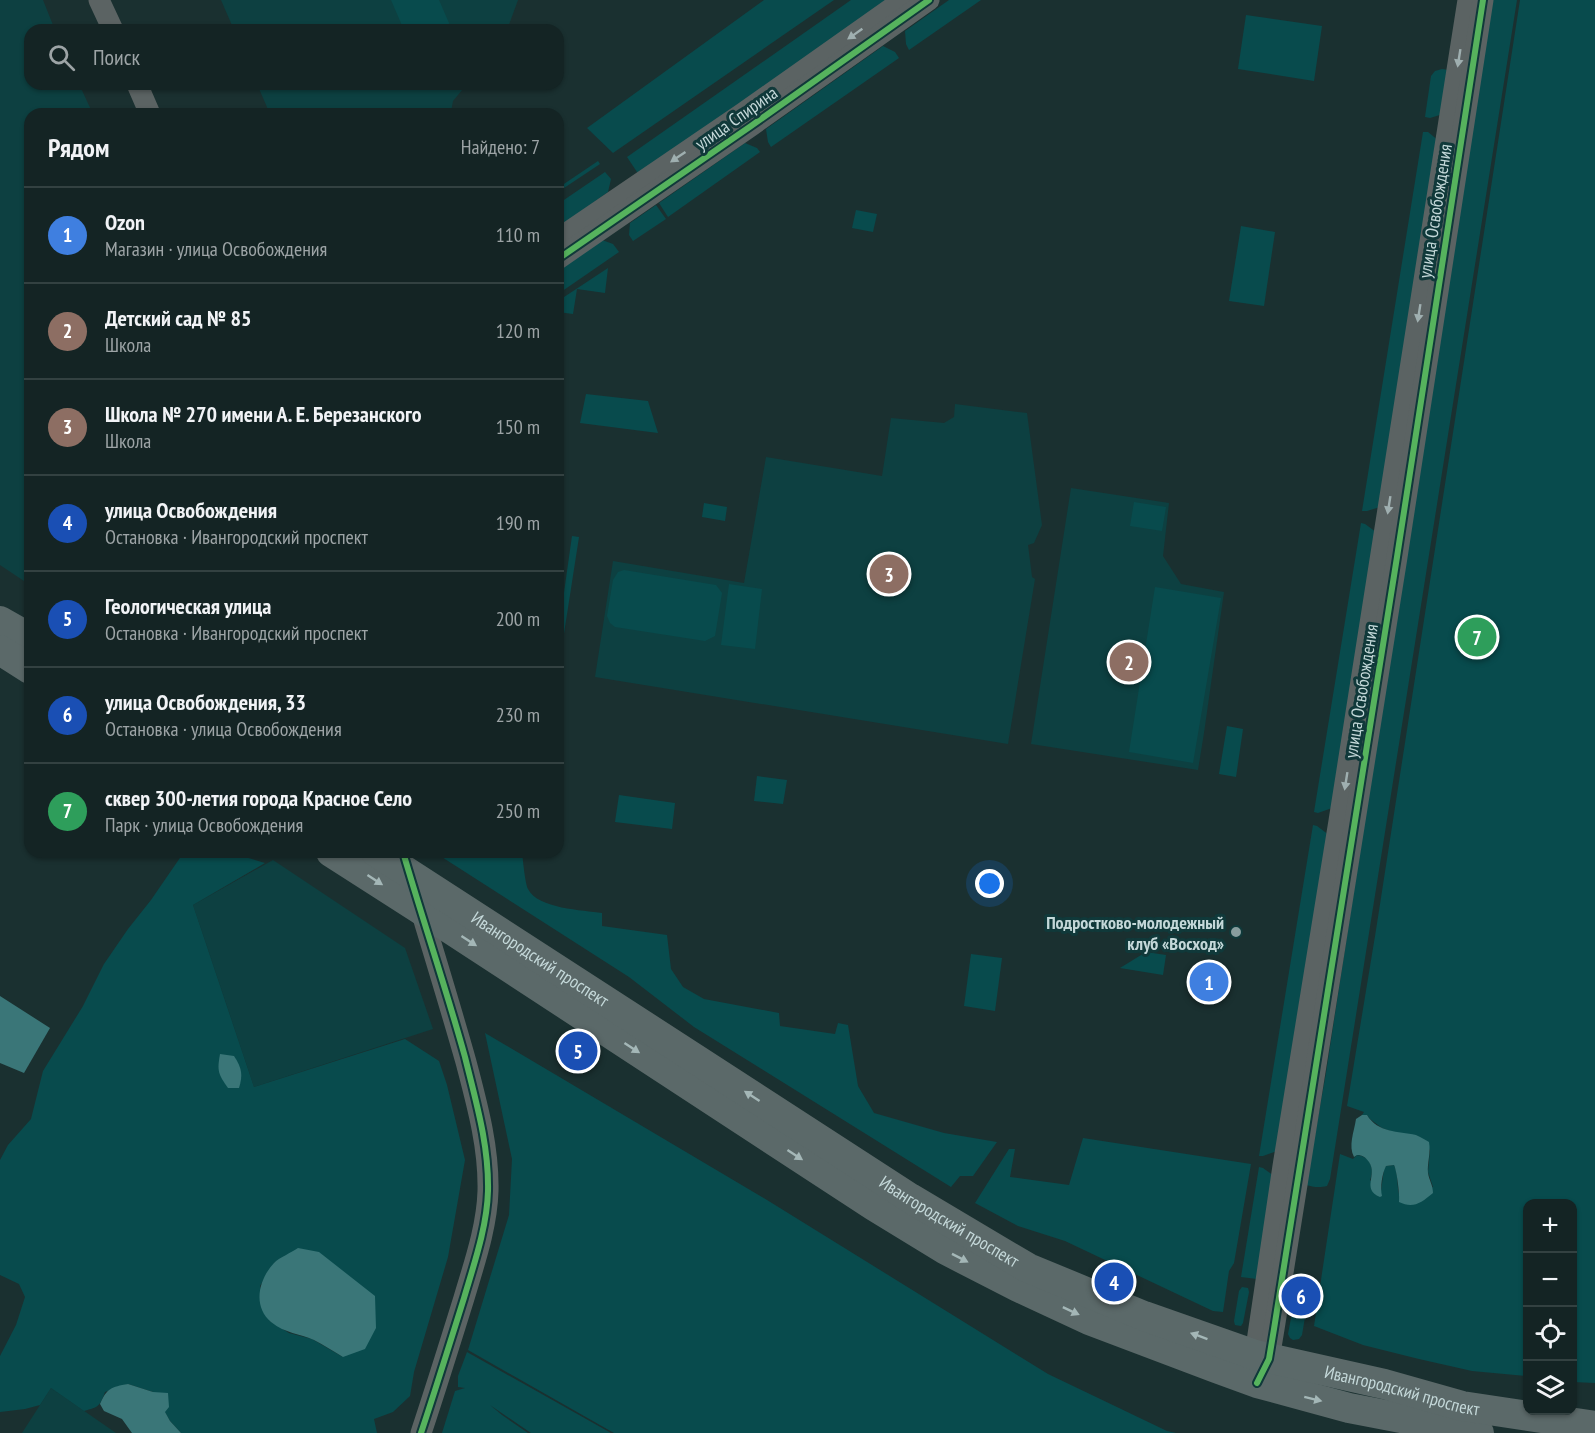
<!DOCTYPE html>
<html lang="ru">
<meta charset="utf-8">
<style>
:root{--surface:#142424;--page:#213031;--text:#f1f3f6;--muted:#9da4a6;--line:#334141;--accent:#889d9e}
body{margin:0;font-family:"PT Sans Narrow",sans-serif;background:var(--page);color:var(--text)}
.controls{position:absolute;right:18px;bottom:18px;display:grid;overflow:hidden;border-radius:12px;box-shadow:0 2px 4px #0004}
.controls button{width:54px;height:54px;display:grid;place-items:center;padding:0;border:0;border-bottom:2px solid var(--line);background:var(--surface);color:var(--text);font:30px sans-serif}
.you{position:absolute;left:990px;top:884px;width:21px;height:21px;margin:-15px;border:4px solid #fff;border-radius:50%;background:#1a73e8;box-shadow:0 0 0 9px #1a73e833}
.badge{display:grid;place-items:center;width:39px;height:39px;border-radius:50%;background:var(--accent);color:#fff;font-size:20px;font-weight:700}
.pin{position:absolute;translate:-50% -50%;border:3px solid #fff;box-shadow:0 2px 6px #0006}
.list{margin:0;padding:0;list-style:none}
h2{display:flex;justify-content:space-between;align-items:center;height:78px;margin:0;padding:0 24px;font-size:26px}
h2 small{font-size:20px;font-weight:400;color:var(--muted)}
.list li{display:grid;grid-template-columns:39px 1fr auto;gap:18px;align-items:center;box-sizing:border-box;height:96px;padding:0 24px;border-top:2px solid var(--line)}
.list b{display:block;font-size:22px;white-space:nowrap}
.list p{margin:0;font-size:20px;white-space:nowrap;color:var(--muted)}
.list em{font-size:20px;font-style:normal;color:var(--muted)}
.icon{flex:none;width:33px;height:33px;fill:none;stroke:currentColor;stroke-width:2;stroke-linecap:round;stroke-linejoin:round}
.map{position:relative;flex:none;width:1595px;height:1433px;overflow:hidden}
.search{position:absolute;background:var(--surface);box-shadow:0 2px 4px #0004;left:24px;top:24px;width:540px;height:66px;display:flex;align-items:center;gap:15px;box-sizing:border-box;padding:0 21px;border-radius:18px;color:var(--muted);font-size:22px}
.panel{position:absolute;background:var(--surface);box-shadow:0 2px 4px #0004;left:24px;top:108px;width:540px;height:750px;border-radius:18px}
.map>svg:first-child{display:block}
.built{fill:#0d4041}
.green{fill:#084b4d;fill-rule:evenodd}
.water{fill:#3a7678}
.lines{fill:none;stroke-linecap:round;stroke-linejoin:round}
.minor{stroke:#5b6363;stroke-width:21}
.highway{stroke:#5b6969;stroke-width:30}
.cycleway-casing{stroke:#10393a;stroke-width:10}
.cycleway{stroke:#56b35d;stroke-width:6}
.oneway{fill:#9fafb0}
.oneway2{fill:#a4b7b7}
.poi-dot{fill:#889d9e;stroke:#10393a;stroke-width:2}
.labels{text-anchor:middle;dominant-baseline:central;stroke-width:6;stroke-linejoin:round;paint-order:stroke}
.street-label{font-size:18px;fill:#c4d8d9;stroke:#10393a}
.poi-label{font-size:18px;font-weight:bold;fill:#c4d8d9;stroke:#10393a;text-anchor:end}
</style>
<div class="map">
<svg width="1595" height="1433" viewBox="0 0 1595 1433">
<rect width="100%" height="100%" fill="#1a3030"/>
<!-- built -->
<g class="built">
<path d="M0,0H43L55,30H30V84H79L93,114H30V585L0,565Z"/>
<path d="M221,0H518L507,30H234Z"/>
<path d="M257,84H467L453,101L451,112L447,114H270Z"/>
<path d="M955,404L1027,413L1042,525L1034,543L1028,545L1032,577L1035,579L1008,744L595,677L613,561L744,583L766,457L882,476L891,418L944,423L954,417Z"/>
<path d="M1071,488L1169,503L1163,556L1181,584L1224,592L1204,733L1198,770L1031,744Z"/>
<path d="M273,860L405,948L433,1029L254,1087L193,905Z"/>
<path d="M51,1388L116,1433H22Z"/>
</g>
<!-- green -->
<g class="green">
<path d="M391,0H439L452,30H404Z"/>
<path d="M764,0H834L613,153L587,128Z"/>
<path d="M851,0H892L639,175L627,157Z"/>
<path d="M949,0H981L909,50L906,44L905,31Z"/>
<path d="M1493,0H1517L1330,1179L1327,1186C1319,1188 1313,1187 1306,1185L1326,1073L1470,133Z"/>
<path d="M1520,0H1595V1383L1573,1382L1572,1204H1528L1527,1376L1472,1371L1419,1359L1363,1345L1314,1326L1340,1154L1353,1159L1357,1155C1370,1156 1375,1168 1370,1180L1381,1191L1384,1169L1386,1166L1394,1165C1399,1175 1396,1186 1400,1197L1433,1187L1428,1172L1430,1150L1418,1136L1396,1133L1382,1128L1370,1119L1367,1115H1362L1364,1112L1347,1106L1376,930Z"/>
<path d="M1246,15L1322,26L1314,81L1238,69Z"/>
<path d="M883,46L895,52L899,58L771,147L768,142L766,129Z"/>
<path d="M1442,69L1449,70L1443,114L1430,118L1425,117L1431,76L1435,71Z"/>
<path d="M1423,132H1428L1439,141L1380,507L1367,511H1362Z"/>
<path d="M745,143L757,148L760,152L668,217L659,203Z"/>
<path d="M598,161L600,164L558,192V188Z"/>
<path d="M605,172L611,179L608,192L558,228V204Z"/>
<path d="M656,205L666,219L633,241L629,235L630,223Z"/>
<path d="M856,210L877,214L873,232L852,228Z"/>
<path d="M1241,226L1275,232L1264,306L1229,301Z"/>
<path d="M602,240L613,244L619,252L558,294V270Z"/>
<path d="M608,268L605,293L577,289L573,314L558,312V301Z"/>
<path d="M586,394L648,401L658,433L580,423Z"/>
<path d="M1134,502L1166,507L1162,531L1130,526Z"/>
<path d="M704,503L727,507L725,521L702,517Z"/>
<path d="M1361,523L1365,524L1376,532L1332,808L1318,813L1314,812Z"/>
<path d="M572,536L579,537L558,672V635Z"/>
<path d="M624,570L716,585L722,593L715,636L705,641L615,627L610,623L607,616L613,580L618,572Z"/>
<path d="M729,584L762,589L755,649L721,645Z"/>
<path d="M1155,587L1221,598L1193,763L1129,752Z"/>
<path d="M1227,726L1243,729L1236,777L1219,774Z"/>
<path d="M757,776L787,780L783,804L754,801Z"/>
<path d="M619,795L675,803L672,829L615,822Z"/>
<path d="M1313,825L1317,826L1329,835L1277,1151L1263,1156H1259Z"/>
<path d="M184,852H229L265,863L193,905L254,1087L405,1039L439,1061L447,1085L465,1160L448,1257L414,1372L410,1396L393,1412L374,1419L377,1433H181L170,1421L153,1392L128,1384L105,1392C100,1406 99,1407 84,1411L51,1388L40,1405L25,1409L0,1412V1356L16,1325L25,1297L19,1284L0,1275V1160L8,1145L31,1119L43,1071L83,1006L104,964L128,929L151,900ZM275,1262L343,1357L312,1339L289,1333L270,1321L260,1286Z"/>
<path d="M434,852H522C523,860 525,883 528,889C538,909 583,910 602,913V926L667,935L671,969L683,987L704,999L779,1013L780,1026L835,1034L838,1023L848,1025L858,1086L874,1113L944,1133L997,1142L973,1176H960L951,1187L694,1027L629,977Z"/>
<path d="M1146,952L1166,955L1163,975L1120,968Z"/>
<path d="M971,954L1002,958L995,1011L964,1006Z"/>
<path d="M485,1033L767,1200L1048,1374L1167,1431L1176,1433H614L468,1350L509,1215L512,1159Z"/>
<path d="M1083,1138L1251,1164L1234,1263L1229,1271L1223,1312L1213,1311L1065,1241L1018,1226L975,1203L1009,1149H1015L1010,1177L1069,1185Z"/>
<path d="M1259,1167L1263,1168L1274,1176L1257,1279L1241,1277Z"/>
<path d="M1242,1287L1248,1288L1249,1292L1243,1323L1241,1326L1235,1325L1234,1321L1239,1291Z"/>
<path d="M1302,1297L1306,1300L1307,1305L1302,1335L1299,1339L1293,1340L1290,1338L1288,1334L1294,1302L1297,1298Z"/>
<path d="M467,1352L611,1433H531L490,1405L502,1415L528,1433H442L455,1391L465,1388L458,1387V1376Z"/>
</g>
<!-- water -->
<g class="water">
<path d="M0,996L50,1028L24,1073L0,1063Z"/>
<path d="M220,1054L234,1056C242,1068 243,1075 239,1088H228C218,1074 217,1071 220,1054Z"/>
<path d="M1362,1115H1367C1378,1133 1398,1131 1416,1135C1421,1137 1425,1140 1429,1142C1431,1153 1427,1163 1428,1173C1429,1180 1433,1185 1433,1193C1421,1203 1413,1209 1399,1202C1400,1196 1397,1171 1394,1165L1386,1166C1382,1174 1380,1187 1382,1196L1380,1197C1361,1189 1378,1175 1369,1162C1365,1157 1363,1155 1357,1155L1354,1157C1348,1146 1354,1132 1356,1119Z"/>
<path d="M298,1248L319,1252L375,1296L376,1328L365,1349L343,1357C333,1351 324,1345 314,1340C299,1333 286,1334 271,1322C252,1306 259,1279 274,1263C280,1257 291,1253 298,1248Z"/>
<path d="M128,1384L153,1392L168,1393L169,1407L165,1412L170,1421L181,1433H132L122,1419L104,1411L100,1404C107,1388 111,1387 128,1384Z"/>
</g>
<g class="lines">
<!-- minor -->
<g class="minor">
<path d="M99,0L113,30"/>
<path d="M137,84L150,114"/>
<path d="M558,239L743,113L903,0"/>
<path d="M558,259L751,126L929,0"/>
<path d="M419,904C435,957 451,1009 466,1062C477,1104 489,1147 488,1191C487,1227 474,1264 464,1298C450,1343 436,1388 421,1433"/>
<path d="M1256,1369L1255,1355L1283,1166L1339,821L1468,0"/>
<path d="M1264,1369L1269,1359L1274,1329L1397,557L1483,0"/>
</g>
<!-- highway -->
<g class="highway">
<path d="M0,621L30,638"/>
<path d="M0,650L30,669"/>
<path d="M331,852L420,909L874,1206L946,1250L1018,1287L1089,1320L1216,1368L1257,1383L1349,1408L1479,1433"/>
<path id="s1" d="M376,852L910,1198L1028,1268L1144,1316L1255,1355L1384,1384L1462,1406L1595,1426"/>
</g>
<defs>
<g id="cycleway">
<path d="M558,259L751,126L929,0"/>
<path d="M403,852C423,921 446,988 465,1057C476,1102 489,1145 488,1191C487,1227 474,1264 464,1298C450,1343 436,1388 421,1433"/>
<path d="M1257,1383L1269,1359L1274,1329L1397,557L1483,0"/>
</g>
</defs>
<!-- cycleway casing -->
<use href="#cycleway" class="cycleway-casing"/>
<!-- cycleway -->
<use href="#cycleway" class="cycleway"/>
</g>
<!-- one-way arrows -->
<defs><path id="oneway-solid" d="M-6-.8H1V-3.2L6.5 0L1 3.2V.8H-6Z" transform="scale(1.5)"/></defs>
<g class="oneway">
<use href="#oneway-solid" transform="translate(855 34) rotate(145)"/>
<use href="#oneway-solid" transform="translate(1459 58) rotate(99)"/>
<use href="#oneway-solid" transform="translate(678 157) rotate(146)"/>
<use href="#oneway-solid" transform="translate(1419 313) rotate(99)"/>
<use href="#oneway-solid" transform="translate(1389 505) rotate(99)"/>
<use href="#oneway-solid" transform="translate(1346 781) rotate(99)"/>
</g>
<g class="oneway2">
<use href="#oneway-solid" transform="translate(375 880) rotate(33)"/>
<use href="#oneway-solid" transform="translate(469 941) rotate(33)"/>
<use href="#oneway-solid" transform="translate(632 1048) rotate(33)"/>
<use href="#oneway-solid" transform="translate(752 1096) rotate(-147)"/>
<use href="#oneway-solid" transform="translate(795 1155) rotate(33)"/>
<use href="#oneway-solid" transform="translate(960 1258) rotate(27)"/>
<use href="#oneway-solid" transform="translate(1071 1311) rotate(25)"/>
<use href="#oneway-solid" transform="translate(1199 1336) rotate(-160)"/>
<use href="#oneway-solid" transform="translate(1313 1399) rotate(14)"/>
</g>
<!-- markers -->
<circle class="poi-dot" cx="1236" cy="932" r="6"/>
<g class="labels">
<!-- street labels -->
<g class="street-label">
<text transform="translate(736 118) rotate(-35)">улица Спирина</text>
<text transform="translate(1435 211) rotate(-81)">улица Освобождения</text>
<text transform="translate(1361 691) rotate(-81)">улица Освобождения</text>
<text stroke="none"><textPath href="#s1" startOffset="196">Ивангородский проспект</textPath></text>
<text stroke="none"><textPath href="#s1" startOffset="682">Ивангородский проспект</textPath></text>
<text stroke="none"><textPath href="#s1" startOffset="1168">Ивангородский проспект</textPath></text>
</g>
<!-- poi labels -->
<g class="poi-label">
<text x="1224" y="922">Подростково-молодежный<tspan x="1224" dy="21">клуб «Восход»</tspan></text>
</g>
</g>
</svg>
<div class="controls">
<button>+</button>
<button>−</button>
<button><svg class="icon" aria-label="locate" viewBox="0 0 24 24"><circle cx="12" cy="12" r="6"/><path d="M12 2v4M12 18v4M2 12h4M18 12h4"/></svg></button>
<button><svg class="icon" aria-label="layers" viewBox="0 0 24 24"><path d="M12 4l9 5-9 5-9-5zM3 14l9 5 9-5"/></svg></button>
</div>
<div class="you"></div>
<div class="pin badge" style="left:1209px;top:982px;background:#3f7fe0">1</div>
<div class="pin badge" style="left:1129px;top:662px;background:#8d6e63">2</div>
<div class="pin badge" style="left:889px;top:574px;background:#8d6e63">3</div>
<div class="pin badge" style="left:1114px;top:1282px;background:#1a4fb4">4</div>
<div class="pin badge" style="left:578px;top:1051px;background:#1a4fb4">5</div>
<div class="pin badge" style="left:1301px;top:1296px;background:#1a4fb4">6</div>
<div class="pin badge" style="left:1477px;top:637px;background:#2e9e5b">7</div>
<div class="search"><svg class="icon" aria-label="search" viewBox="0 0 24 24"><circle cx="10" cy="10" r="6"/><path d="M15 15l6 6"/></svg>Поиск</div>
<section class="panel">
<h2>Рядом<small>Найдено: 7</small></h2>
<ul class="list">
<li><span class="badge" style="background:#3f7fe0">1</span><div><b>Ozon</b><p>Магазин · улица Освобождения</p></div><em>110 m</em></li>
<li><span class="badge" style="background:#8d6e63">2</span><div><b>Детский сад № 85</b><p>Школа</p></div><em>120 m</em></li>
<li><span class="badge" style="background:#8d6e63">3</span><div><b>Школа № 270 имени А. Е. Березанского</b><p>Школа</p></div><em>150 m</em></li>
<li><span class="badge" style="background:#1a4fb4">4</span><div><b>улица Освобождения</b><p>Остановка · Ивангородский проспект</p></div><em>190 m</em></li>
<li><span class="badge" style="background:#1a4fb4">5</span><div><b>Геологическая улица</b><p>Остановка · Ивангородский проспект</p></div><em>200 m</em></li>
<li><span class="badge" style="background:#1a4fb4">6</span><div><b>улица Освобождения, 33</b><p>Остановка · улица Освобождения</p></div><em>230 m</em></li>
<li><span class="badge" style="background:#2e9e5b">7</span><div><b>сквер 300-летия города Красное Село</b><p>Парк · улица Освобождения</p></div><em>250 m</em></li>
</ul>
</section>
</div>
